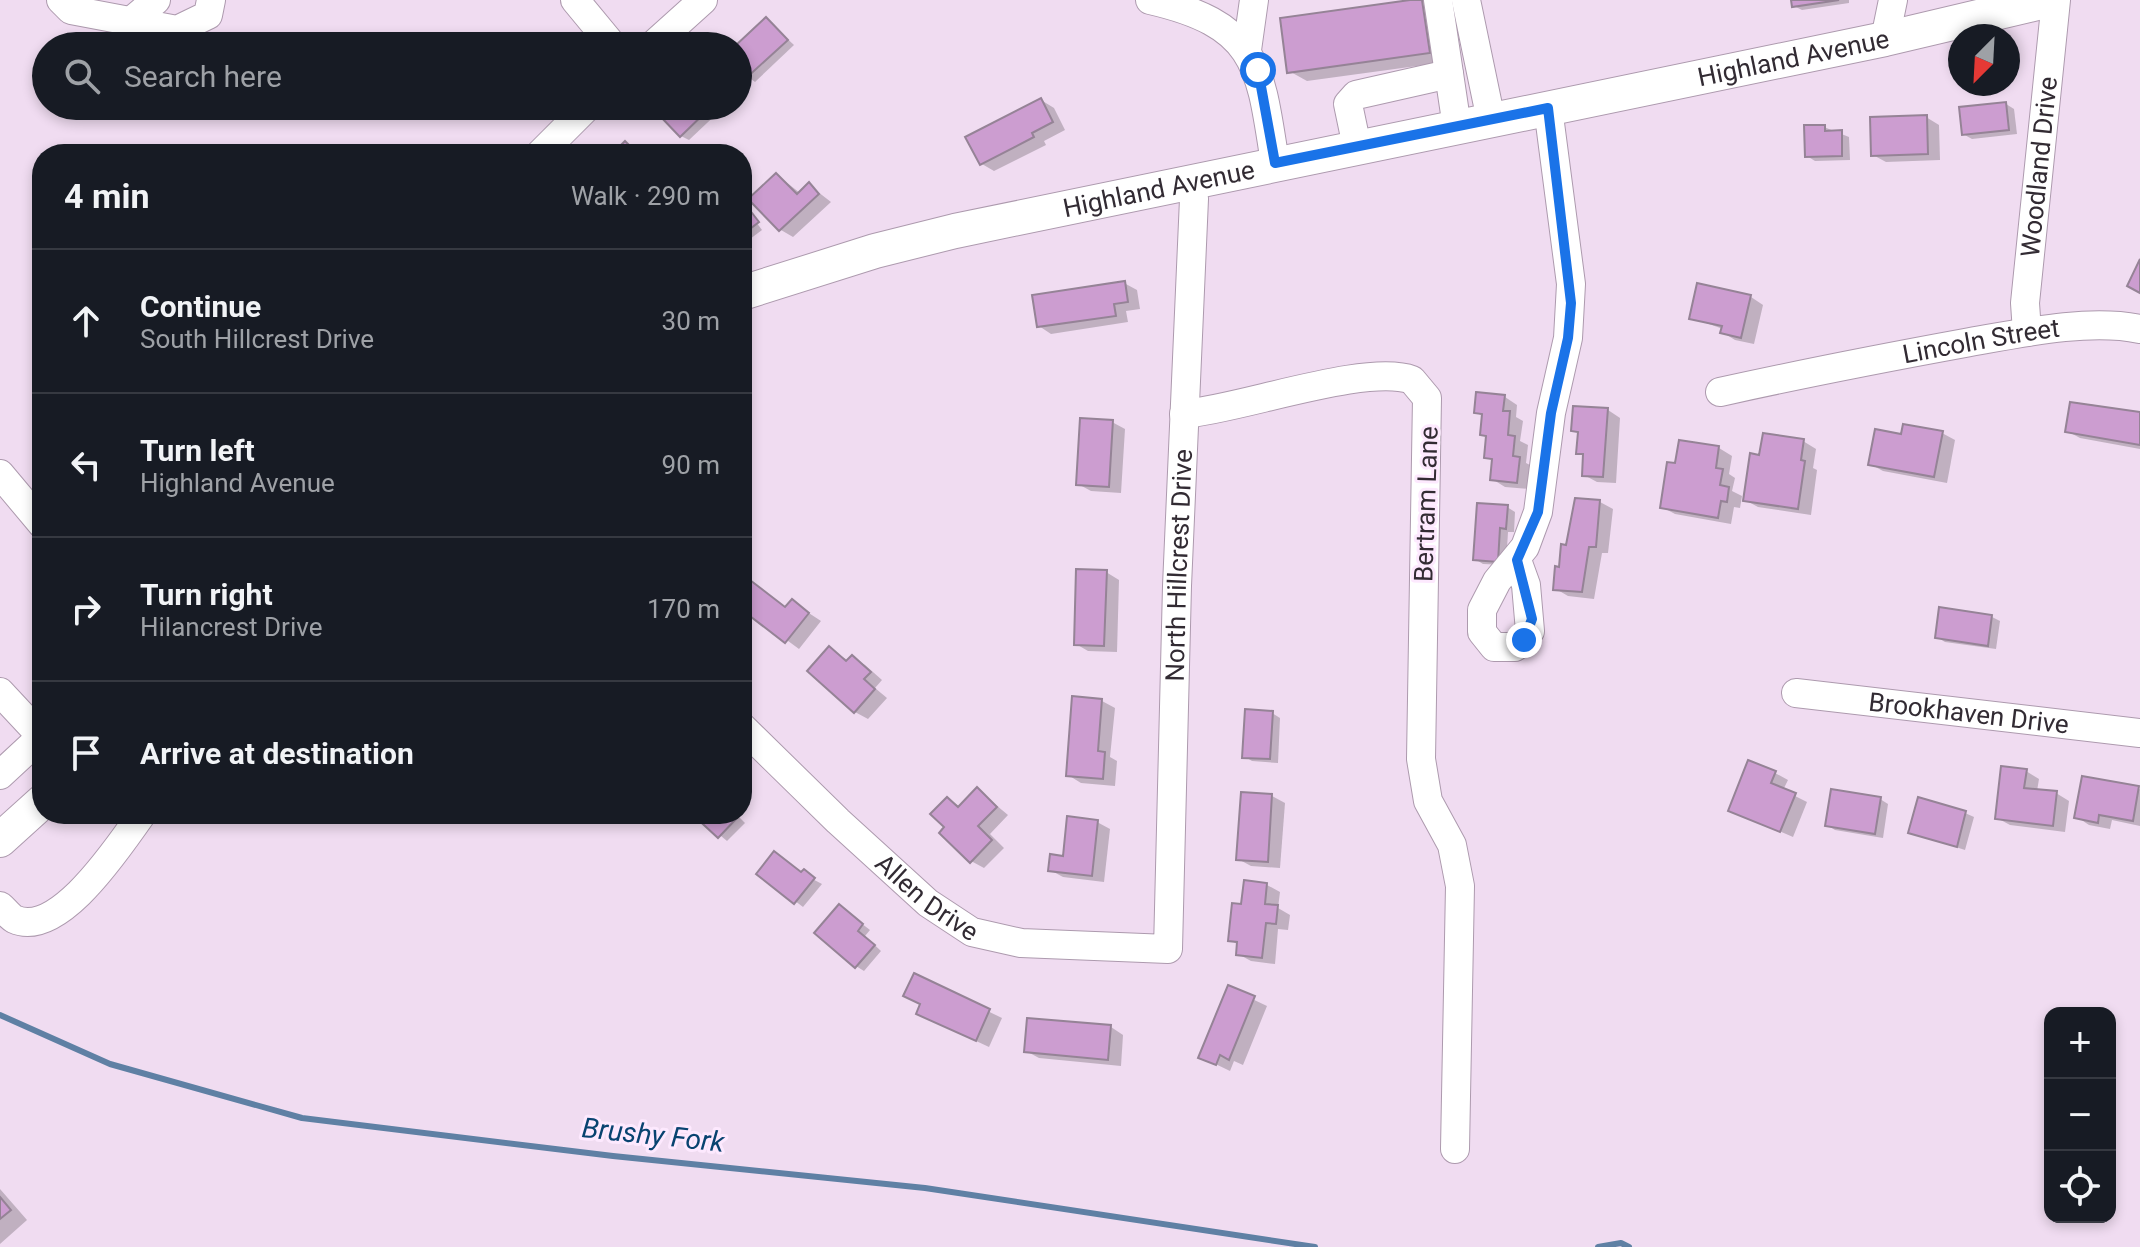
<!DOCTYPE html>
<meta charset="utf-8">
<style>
:root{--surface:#171b24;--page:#20242c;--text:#f1f3f6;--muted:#9ea1a6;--line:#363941}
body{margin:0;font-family:Roboto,sans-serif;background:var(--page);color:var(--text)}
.controls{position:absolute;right:24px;bottom:24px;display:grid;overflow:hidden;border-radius:16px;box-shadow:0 4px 12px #0003}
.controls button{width:72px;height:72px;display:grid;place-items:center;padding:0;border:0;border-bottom:2px solid var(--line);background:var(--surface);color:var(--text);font:40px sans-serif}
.compass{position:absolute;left:1948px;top:24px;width:72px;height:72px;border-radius:50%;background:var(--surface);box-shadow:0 4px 12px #0003;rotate:204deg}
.stop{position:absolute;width:24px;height:24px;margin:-18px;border:6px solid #1a73e8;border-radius:50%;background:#fff}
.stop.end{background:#1a73e8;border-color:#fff;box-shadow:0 2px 8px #0008}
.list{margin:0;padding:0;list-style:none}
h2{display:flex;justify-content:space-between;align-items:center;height:104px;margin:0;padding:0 32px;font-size:34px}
h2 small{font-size:26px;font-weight:400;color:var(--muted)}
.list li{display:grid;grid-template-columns:52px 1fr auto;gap:24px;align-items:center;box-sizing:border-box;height:144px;padding:0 32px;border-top:2px solid var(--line)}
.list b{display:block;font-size:30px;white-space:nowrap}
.list p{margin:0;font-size:26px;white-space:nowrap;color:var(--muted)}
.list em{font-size:26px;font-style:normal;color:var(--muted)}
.icon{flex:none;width:44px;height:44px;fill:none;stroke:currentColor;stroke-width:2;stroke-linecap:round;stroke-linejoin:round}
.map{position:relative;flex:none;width:2140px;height:1247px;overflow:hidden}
.search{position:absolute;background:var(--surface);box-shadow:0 4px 12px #0003;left:32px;top:32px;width:720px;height:88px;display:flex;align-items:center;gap:20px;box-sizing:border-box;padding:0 28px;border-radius:44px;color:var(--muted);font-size:30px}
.panel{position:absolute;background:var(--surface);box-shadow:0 4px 12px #0003;left:32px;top:144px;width:720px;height:680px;border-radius:32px}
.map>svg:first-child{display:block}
.shadow{fill:#0003}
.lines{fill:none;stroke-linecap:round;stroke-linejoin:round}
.stream{stroke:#5f80a4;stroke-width:6}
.building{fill:#cc9dd0;stroke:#958396;stroke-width:2}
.minor-casing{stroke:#ad9aae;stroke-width:30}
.major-casing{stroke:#ad9aae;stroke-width:36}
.minor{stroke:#fff;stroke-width:28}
.major{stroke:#fff;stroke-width:34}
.route{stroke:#1a73e8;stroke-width:10}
.labels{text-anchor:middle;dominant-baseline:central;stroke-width:6;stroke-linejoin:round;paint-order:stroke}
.street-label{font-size:26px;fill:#322b33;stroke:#fde9fe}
.water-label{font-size:28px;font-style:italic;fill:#084370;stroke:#fde9fe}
</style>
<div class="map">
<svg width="2140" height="1247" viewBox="0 0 2140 1247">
<rect width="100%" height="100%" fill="#f0dcf1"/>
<!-- shadow -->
<g class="shadow">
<path d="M1422,0L1439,10L1446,62L1307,81L1289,71Z"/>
<path d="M1793,0H1849V3L1802,10L1794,6Z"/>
<path d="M767,20L794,45L755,82L738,69V46Z"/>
<path d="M1041,100L1054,108L1065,130L1044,141L1046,145L994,171L982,164Z"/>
<path d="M2006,104L2014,109L2017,134L1972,139L1963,134Z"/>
<path d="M672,106H725L689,140L681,136Z"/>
<path d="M1926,117L1939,125L1940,160L1886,162L1873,155Z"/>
<path d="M1824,127L1849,137L1850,160L1815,161L1807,156Z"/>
<path d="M777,175L800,193L809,185L831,202L793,237L781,230L751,199Z"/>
<path d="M742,203L762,230L742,245Z"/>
<path d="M1124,283L1137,290L1140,309L1126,311L1128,322L1051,334L1039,326Z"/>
<path d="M1699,286L1751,297L1763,305L1754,344L1735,340L1722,332L1723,329L1692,318Z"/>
<path d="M1505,397L1517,405L1516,417L1523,421L1520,441L1528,445L1526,463L1532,466L1530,489L1505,487L1492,479L1494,461L1486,457L1488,438L1482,434L1484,417L1476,412Z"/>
<path d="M2089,404L2140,414V449L2080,438L2067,431Z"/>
<path d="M1608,410L1620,418L1616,483L1597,482L1584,475L1585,456L1579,453L1580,434L1573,430Z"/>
<path d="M1112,422L1125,429L1121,493L1091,491L1078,484Z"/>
<path d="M1942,433L1955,440L1947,483L1883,471L1870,464L1903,436Z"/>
<path d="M1803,441L1816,449L1813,468L1817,470L1811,515L1758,507L1745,500L1761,457Z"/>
<path d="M1680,442L1719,448L1732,456L1729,474L1735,478L1732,491L1742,496L1740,508L1734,507L1731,524L1675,514L1662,507Z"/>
<path d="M1600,502L1613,509L1608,553H1602L1594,599L1568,596L1556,589L1568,547Z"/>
<path d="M1507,507L1515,512L1514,532H1508L1506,565L1483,564L1475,559Z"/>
<path d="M1106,572L1119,580L1117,652L1088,651L1076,644Z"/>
<path d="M747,579L787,608L792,602L821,621L799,649L742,607V586Z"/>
<path d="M1940,610L1992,617L2000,621L1996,649L1945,642L1937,637Z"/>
<path d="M830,649L849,661L852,658L865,665L882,680L875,688L887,698L868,719L855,712Z"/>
<path d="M1102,701L1115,708L1110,757L1117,761L1115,786L1081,783L1068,775Z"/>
<path d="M1272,713L1280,718L1278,763L1252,761L1244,756Z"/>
<path d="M2026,771L2039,779L2037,791L2056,793L2069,801L2065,832L2010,825L1997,818Z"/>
<path d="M1775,773L1788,780L1783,790L1807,802L1793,837L1730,810Z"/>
<path d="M2140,789V826L2112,820L2110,829L2089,825L2077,817Z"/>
<path d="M978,790L1008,815L990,834L1004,848L984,868L971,861L947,827V799L961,807Z"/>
<path d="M1272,796L1285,803L1280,868L1251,866L1238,859Z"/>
<path d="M1880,799L1888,804L1883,838L1835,830L1827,825Z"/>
<path d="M1965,813L1974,817L1965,850L1910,832Z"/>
<path d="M695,814H736L745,823L727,841Z"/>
<path d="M1097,822L1110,829L1104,882L1063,877L1050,870Z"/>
<path d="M758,873L803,874L822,884L803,907Z"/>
<path d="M1267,885L1280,892L1278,908L1290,915L1288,930L1278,929L1275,964L1251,961L1238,954L1239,945L1230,940L1243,906Z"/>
<path d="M839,906L870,930L865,936L881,951L864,971L856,966Z"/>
<path d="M915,976L1002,1018L989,1047L931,1020Z"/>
<path d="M1229,988L1267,1006L1243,1065L1234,1061L1230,1071L1201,1057Z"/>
<path d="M1111,1027L1123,1035L1121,1066L1039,1058L1026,1051Z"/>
<path d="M0,1189L27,1220L0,1244Z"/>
</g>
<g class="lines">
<!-- stream -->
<g class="stream">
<path d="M0,1015L110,1064L302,1118L613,1156L925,1188L1315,1247"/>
<path d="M1598,1247L1621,1243L1629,1247"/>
</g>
</g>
<!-- building -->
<g class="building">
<path d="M1410,0H1422L1430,53L1287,73L1280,18Z"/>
<path d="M1791,0H1839L1792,7Z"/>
<path d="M766,17L788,40L745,79L738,72V46H735Z"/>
<path d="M1041,98L1053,122L1032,133L1034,137L980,165L965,137Z"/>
<path d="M2006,102L2009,130L1962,135L1959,107Z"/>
<path d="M669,106H712L680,137L659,115Z"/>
<path d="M1927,115L1928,154L1871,156L1870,117Z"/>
<path d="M1804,125H1825V131L1842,130V156L1805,157Z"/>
<path d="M625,141L638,154H612Z"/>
<path d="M776,173L797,194L809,182L819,194L779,231L748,199Z"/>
<path d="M742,200L759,222L742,235Z"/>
<path d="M2140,259V293L2127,286Z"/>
<path d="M1125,281L1128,302L1114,304L1116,316L1037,327L1032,295Z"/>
<path d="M1697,283L1751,295L1741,338L1720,333L1722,326L1689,319Z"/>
<path d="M1476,392L1505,395L1503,411H1510L1508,435L1515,436L1513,456L1520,457L1517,483L1490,480L1492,459L1484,458L1486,436L1480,435L1482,414L1474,413Z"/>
<path d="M2070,402L2140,412V445L2065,432Z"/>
<path d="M1573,406L1608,408L1603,477L1582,476L1583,454H1576L1578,432L1571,431Z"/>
<path d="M1080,418L1113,420L1109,487L1076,485Z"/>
<path d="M1903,424L1943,431L1934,477L1868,465L1875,429L1901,434Z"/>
<path d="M1763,433L1804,439L1801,460L1805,461L1798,509L1743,501L1750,453L1759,455Z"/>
<path d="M1679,440L1719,446L1716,468L1723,469L1720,485L1729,487L1727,502L1721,501L1718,518L1660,508L1667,462L1675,463Z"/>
<path d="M1575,498L1600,500L1596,547H1589L1582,592L1553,590L1555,566L1559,567L1561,544L1566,545Z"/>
<path d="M1477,503L1508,505L1506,529L1500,528L1498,562L1473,560Z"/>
<path d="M1076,569L1107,570L1104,646L1074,645Z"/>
<path d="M746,577L785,607L792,599L809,613L785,643L742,610V583Z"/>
<path d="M1939,607L1992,615L1988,646L1935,638Z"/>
<path d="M829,646L846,661L852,655L871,672L864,679L875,689L854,713L807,671Z"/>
<path d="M1072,696L1102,699L1098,751L1105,752L1103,779L1066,776Z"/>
<path d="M1245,709L1273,711L1270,759L1242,758Z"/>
<path d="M1748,760L1776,771L1771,783L1796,793L1780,832L1728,811Z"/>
<path d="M2001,766L2027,769L2024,788L2057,791L2053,826L1995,819Z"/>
<path d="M2082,776L2139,786L2133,821L2099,815L2098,823L2074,818Z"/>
<path d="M977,787L997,807L978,826L992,840L970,863L939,833L944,827L930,814L947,797L958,807Z"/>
<path d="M1831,789L1881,797L1875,834L1825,826Z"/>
<path d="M1241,792L1272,794L1268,862L1236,860Z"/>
<path d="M1918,797L1966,811L1957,847L1908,833Z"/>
<path d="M692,814H735L738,817L718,838Z"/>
<path d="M1067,816L1098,820L1092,876L1048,871L1050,854L1063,856Z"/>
<path d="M774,851L801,872L804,869L815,878L794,904L756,874Z"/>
<path d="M1244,880L1267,883L1265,904L1278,905L1276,924L1266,923L1262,958L1236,955L1237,942L1228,941L1232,903L1241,904Z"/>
<path d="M839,904L863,924L858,931L875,945L855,968L814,933Z"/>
<path d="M914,973L990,1009L976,1041L916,1014L920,1004L903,996Z"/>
<path d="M1228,985L1255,996L1229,1060L1220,1055L1216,1065L1198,1058Z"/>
<path d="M1027,1018L1111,1025L1108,1060L1024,1052Z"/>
<path d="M0,1197L11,1210L0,1219Z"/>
</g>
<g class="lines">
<defs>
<g id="minor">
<path d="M61,0L71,10L177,30L208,15L211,0"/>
<path d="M575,0L613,46"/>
<path d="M1150,0C1258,25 1260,65 1275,163"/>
<path d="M1438,0L1457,127"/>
<path d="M1466,0L1491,120"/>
<path d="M129,23L156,0"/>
<path d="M1885,39L1893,0"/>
<path d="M652,46L703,0"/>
<path d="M1247,50L1254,0"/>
<path d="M1357,147L1348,104L1356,95L1449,74"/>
<path d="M540,154L588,106"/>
<path id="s1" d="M2027,332L2025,303L2056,0"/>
<path id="s2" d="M1720,392C1801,374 1883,358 1965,343C2017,334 2087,318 2140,329"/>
<path d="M1184,414C1240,409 1367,363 1412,380L1427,398L1421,759L1428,801L1452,845L1460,886L1455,1149"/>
<path d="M0,474L42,524"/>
<path d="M1517,560L1526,585L1530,631L1515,647H1494L1482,632V610L1497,581L1525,547L1538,512L1551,413L1568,338L1571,284L1548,108"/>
<path d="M0,692L42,737"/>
<path id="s3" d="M1796,693L2140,733"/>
<path id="s4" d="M742,727L838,821L928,903L972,932L1021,943L1168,949L1177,586L1194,199L1191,180"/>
<path d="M0,775L41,737"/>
<path d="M0,906C4,909 9,916 14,919C59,940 120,844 142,814"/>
</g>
<g id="major">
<path id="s5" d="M742,293L875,251L955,231L1885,39L2050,0"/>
<path d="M0,840L42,802"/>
</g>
</defs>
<!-- minor casing -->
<use href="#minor" class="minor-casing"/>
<!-- major casing -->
<use href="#major" class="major-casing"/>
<!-- minor -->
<use href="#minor" class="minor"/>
<!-- major -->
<use href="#major" class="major"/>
</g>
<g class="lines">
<!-- route -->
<path class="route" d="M1258,70L1275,163L1548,108L1571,303L1568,338L1551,413L1538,512L1517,560L1532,619L1524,640"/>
</g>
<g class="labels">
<!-- street labels -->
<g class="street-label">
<text stroke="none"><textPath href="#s5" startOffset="1078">Highland Avenue</textPath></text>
<text stroke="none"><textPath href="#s1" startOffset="166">Woodland Drive</textPath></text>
<text stroke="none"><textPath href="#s5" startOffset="430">Highland Avenue</textPath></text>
<text stroke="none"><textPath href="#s2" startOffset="266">Lincoln Street</textPath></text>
<text transform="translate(1426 504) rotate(-88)">Bertram Lane</text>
<text stroke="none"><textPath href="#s4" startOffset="890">North Hillcrest Drive</textPath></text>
<text stroke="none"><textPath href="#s3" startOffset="174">Brookhaven Drive</textPath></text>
<text stroke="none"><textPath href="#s4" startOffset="252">Allen Drive</textPath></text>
</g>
<!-- water labels -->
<g class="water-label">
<text transform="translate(653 1135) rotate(6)">Brushy Fork</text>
</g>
</g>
</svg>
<div class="controls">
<button>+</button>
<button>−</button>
<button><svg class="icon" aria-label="locate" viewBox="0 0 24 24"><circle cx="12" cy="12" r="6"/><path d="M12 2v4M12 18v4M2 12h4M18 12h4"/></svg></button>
</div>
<svg class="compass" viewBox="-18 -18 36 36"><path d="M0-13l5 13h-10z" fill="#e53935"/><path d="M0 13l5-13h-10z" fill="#9ea1a6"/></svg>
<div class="stop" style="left:1258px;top:70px"></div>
<div class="stop end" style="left:1524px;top:640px"></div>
<div class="search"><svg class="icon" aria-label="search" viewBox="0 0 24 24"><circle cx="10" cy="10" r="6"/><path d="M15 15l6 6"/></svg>Search here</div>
<section class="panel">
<h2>4 min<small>Walk · 290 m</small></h2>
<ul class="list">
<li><svg class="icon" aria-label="ahead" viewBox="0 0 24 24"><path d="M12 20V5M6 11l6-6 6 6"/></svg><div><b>Continue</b><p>South Hillcrest Drive</p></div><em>30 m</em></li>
<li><svg class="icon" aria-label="left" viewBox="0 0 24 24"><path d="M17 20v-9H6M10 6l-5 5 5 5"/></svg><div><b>Turn left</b><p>Highland Avenue</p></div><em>90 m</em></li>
<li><svg class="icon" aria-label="right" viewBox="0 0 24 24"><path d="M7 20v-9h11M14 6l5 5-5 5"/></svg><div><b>Turn right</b><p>Hilancrest Drive</p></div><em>170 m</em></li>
<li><svg class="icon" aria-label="arrive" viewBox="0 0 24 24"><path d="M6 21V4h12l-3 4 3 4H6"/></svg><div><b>Arrive at destination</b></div></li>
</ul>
</section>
</div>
